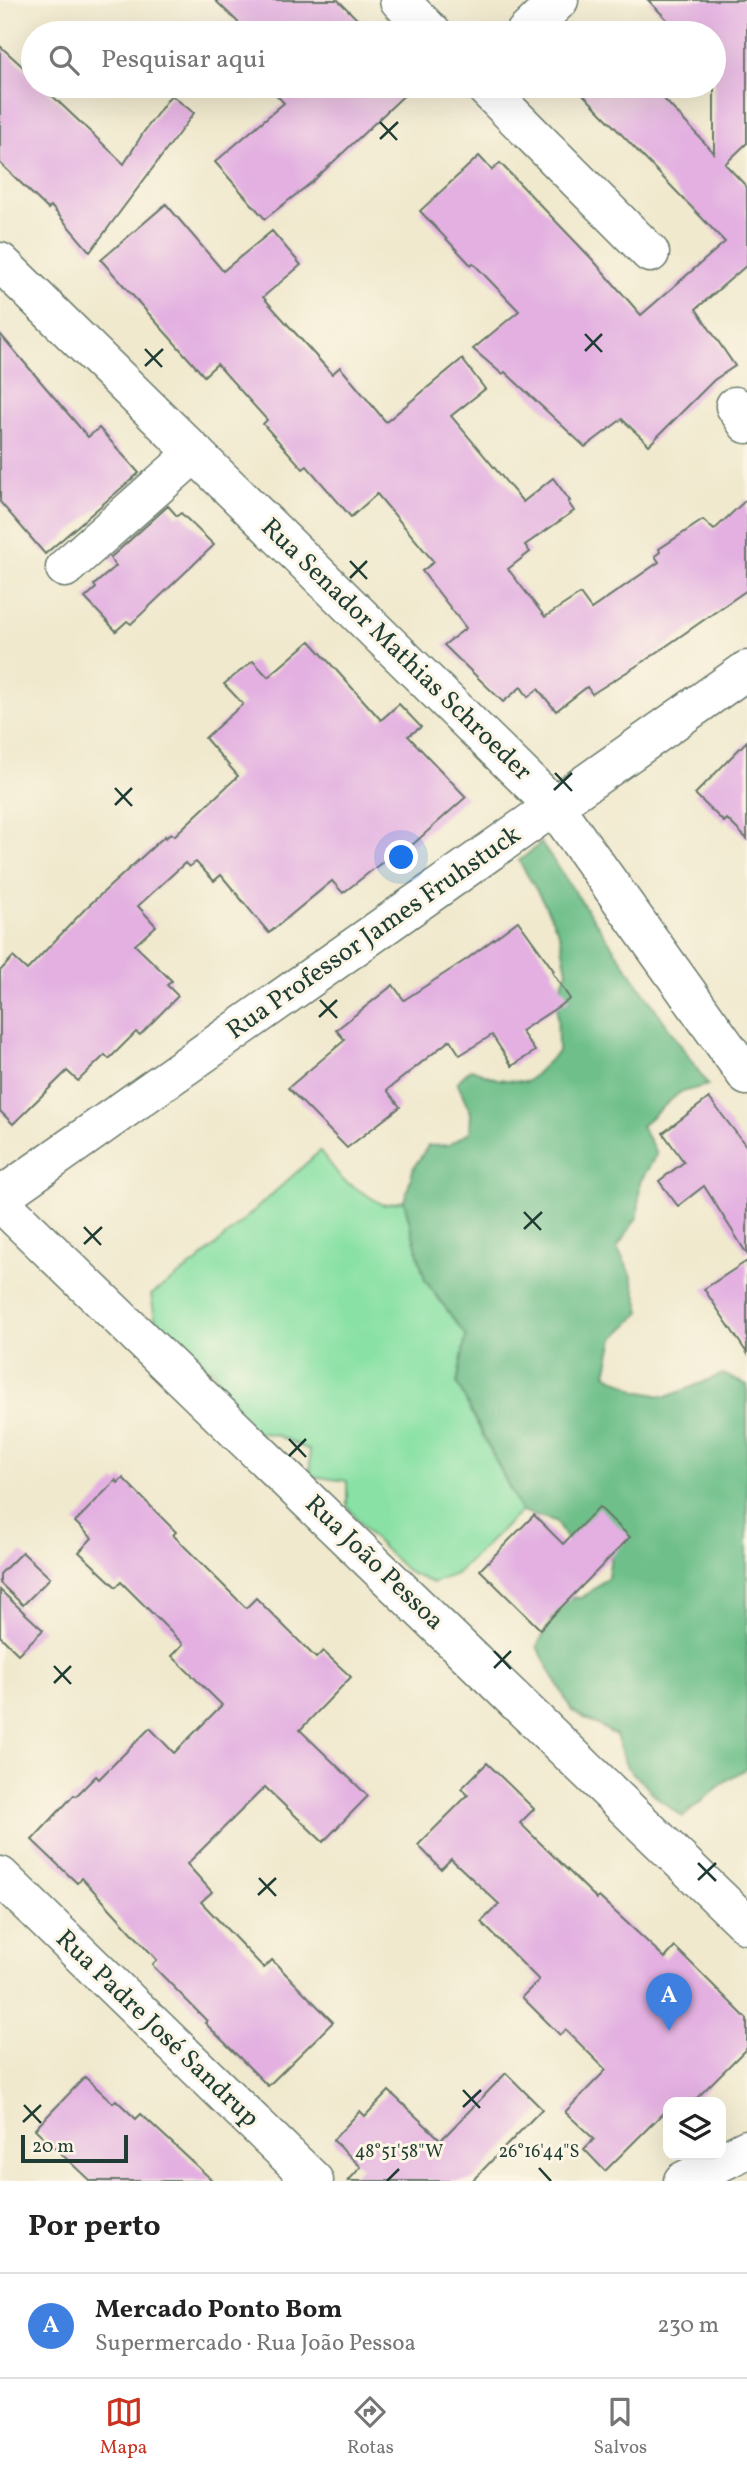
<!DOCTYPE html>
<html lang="pt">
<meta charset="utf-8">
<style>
:root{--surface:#fff;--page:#f6f6f6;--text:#222;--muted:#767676;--line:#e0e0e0;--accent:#c8321e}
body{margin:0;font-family:Vollkorn,serif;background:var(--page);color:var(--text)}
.controls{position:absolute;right:21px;bottom:21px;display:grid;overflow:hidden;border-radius:14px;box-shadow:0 7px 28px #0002}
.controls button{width:63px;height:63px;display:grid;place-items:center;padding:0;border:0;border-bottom:2px solid var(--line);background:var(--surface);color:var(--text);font:35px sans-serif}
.scale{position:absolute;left:21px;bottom:18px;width:107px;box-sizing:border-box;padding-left:7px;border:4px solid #1f3d34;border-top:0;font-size:19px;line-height:24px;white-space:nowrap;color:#1f3d34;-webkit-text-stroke:5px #fcf5e5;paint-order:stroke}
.you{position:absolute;left:402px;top:858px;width:24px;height:24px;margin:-18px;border:5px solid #fff;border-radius:50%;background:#1a73e8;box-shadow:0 0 0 10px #1a73e833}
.badge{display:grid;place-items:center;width:46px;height:46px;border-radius:50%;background:var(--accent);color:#fff;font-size:23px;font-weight:700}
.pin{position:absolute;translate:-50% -58px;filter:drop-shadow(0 2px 4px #0008)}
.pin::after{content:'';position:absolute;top:37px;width:24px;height:21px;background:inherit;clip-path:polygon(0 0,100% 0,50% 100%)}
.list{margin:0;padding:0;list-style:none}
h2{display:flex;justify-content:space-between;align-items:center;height:91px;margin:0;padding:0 28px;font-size:30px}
h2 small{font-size:23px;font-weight:400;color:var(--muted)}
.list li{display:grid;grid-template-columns:46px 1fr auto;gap:21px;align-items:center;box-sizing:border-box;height:105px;padding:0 28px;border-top:2px solid var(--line)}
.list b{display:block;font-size:26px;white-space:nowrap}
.list p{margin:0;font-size:23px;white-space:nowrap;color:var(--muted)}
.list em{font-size:23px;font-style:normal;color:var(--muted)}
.icon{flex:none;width:38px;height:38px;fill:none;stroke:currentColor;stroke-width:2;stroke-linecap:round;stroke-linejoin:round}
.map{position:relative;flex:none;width:747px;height:2181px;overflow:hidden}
.search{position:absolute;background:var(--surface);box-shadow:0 7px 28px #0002;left:21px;right:21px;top:21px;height:77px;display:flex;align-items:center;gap:18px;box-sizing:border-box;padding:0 24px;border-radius:38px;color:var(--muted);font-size:26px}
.sheet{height:196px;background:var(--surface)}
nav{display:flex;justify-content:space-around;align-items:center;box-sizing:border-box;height:98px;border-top:2px solid var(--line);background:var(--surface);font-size:19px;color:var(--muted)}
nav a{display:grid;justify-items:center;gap:4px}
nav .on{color:var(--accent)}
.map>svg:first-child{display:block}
.green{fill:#89e1a5;stroke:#548f6c;stroke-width:2}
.forest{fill:#6ebf8a;stroke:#467e5f;stroke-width:2}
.building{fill:#e3b0e1}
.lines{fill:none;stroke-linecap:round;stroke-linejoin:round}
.street-casing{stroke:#68796a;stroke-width:41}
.secondary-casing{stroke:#68796a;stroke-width:41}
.street{stroke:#fff;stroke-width:38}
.secondary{stroke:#fff;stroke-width:38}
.ticks{fill:none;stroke:#1f3d34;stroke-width:2.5}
.labels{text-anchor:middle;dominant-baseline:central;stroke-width:6;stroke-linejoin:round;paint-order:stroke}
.street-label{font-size:26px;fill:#1f3d34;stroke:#fcf5e5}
.ticks-label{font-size:18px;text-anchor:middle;fill:#1f3d34;stroke:#fcf5e5;stroke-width:6;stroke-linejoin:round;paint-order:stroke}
</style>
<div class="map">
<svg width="747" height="2181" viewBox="0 0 747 2181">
<rect width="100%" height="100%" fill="#fcf5e5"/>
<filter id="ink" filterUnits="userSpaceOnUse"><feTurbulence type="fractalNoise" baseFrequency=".0143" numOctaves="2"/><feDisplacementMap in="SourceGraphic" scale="14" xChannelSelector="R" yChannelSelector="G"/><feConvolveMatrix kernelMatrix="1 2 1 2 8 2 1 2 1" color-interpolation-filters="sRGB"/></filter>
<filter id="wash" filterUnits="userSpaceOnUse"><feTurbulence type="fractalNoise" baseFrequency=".00686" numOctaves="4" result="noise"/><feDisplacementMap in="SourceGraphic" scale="28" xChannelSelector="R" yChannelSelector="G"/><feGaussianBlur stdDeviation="1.57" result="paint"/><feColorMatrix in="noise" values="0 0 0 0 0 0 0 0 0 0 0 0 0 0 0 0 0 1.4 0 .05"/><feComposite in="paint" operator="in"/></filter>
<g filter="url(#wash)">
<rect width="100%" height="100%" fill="#f0e9ce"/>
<!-- green -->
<path class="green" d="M320,1151L343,1180L383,1205L404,1201L425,1280L466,1336L457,1383L521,1511L456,1574L433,1583L409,1573L369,1534L347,1506V1481L311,1476L309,1450L276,1435L239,1430L222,1408L214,1371L184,1350L155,1318L151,1295L196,1263Z"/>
<!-- forest -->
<path class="forest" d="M541,843L708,1085L679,1093L641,1126L657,1154L640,1182L638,1216L617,1248L631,1274L641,1312L614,1338L606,1374L637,1391L667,1397L723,1374L747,1385V1768L724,1782L683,1817L660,1800L626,1766L616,1735L572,1711L537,1646L552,1619L548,1596L582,1598L608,1577L611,1555L575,1553L555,1521L521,1511L457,1383L466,1336L425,1280L404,1201L414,1167L428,1146L448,1145L470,1132L471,1113L457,1082L471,1069L497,1079L527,1082L558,1052L557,997L567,971L560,935L544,903L519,861Z"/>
<g id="blocks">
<!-- building -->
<g class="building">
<path d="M215,0H338L371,33H249Z"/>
<path d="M648,0H747V143L725,164L747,187V265L696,309L735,366L714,380L649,445L622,419L585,447L505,372L502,374L473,349L519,311L473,263L471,265L420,211L479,156L492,170L500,163L592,259L641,315L725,242L575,86H652L714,153V33H680Z"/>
<path d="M0,46L33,76V86H42L124,164L143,133L171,95L194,113L90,252L51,206L48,209L0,163Z"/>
<path d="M268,86H414L312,182L265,219L215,162L284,103Z"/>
<path d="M166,204L223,271L272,231L301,265L263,297L332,374L340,367L386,422L462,359L485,389L451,416L523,502L553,478L570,501L568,502L574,511L525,545L530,552L508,569L545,617L580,594L591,609L659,562L655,556L660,552L659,549L703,520L714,530L747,499V590L649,658L592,694L587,687L556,711L538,689L528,697L521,687L503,702L444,645L466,628L422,571L434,562L377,494L351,517L307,466L303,469L263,424L267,420L217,364L204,376L101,260Z"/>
<path d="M0,334L88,437L99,428L139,473L45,554L0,502Z"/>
<path d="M168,506L177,516L181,513L214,545L131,624L127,621L116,631L85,598L96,588L94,585L116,566L110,558Z"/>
<path d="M310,641L381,720L399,704L421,727L408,736L466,797L401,855L394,853L343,893L332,881L269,933L221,875L214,881L196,862L189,867L185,863L138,906L156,926L135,945L172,981L167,985L178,996L140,1035L136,1032L109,1059L105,1055L78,1081L67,1071L13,1124L0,1111V971L13,957L27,970L86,908L165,836L166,838L171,833L174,836L238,776L205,738L243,704L224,684L253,661L268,677Z"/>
<path d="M747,741V839L727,819L724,822L695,794Z"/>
<path d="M518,921L554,971L552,972L570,999L521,1031L535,1051L512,1066L492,1035L460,1055L450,1040L387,1090L400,1107L347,1148L288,1088L345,1040L336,1030L393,985L404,1000L467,959Z"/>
<path d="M709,1098L747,1147V1254L704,1186L678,1206L659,1181L684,1162L663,1133Z"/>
<path d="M747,1261V1353L704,1289Z"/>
<path d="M123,1478L176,1532L173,1535L246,1608L256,1598L316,1658L323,1651L351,1677L300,1730L368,1796L323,1842L265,1787L187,1864L212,1892L201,1902L264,1968L272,1960L333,2022L268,2086L205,2023L207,2021L152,1965L157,1960L82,1878L77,1883L32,1840L74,1795L76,1796L96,1776L99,1779L150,1728L174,1753L222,1705L172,1656L183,1644L121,1582L116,1587L79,1552L92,1538L75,1522L116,1480L118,1483Z"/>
<path d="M599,1507L630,1537L540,1629L480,1570L534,1515L563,1544Z"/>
<path d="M22,1552L50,1578L23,1605L0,1583V1574Z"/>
<path d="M0,1590L43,1630L18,1654L0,1636Z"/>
<path d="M487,1763L534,1809L520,1823L597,1899L599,1897L665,1958L675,1947L747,2019V2048L693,2102H668V2108L605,2171L584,2149L594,2139L565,2112L606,2070L566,2030L560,2035L522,1997L539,1980L481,1922L499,1904L451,1859L441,1869L418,1845L468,1795L462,1788Z"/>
<path d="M506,2073L542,2109L472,2181H348L361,2167L333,2140L360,2111L365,2116L389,2091L441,2140Z"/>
<path d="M85,2077L113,2103L116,2100L136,2119L141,2114L213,2181H90L35,2129Z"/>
</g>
</g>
</g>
<g filter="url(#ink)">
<use href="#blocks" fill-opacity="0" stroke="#68796a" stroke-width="2"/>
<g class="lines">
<defs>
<g id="street">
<path d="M399,0L432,33"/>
<path d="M525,33L559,0"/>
<path d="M484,86L650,253"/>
<path d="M0,262L554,806L747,1076"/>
<path d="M735,406L747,424"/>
<path d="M65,568L195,453"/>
<path d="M0,1197L747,670"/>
<path d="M0,1202L747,1925"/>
<path d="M0,1876L314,2181"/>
</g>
<path id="secondary" d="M683,2181L747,2149"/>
</defs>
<!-- street casing -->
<use href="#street" class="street-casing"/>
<!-- secondary casing -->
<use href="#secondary" class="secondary-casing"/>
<!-- street -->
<use href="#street" class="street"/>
<!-- secondary -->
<use href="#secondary" class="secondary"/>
</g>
</g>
<!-- ticks -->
<path class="ticks" d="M380,122L397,140M380,139L398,122M585,334L602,352M145,349L162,367M585,351L602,334M145,366L163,349M350,561L367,579M350,578L367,561M555,773L572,791M115,788L132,806M554,790L572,773M115,805L132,788M320,1000L337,1018M319,1017L337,1000M524,1212L541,1230M84,1227L101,1245M524,1229L542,1212M84,1244L102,1227M289,1439L306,1457M289,1456L306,1439M494,1651L511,1669M54,1666L71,1684M494,1668L511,1651M54,1683L71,1666M698,1863L716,1881M259,1878L276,1896M698,1880L716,1863M258,1895L276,1878M463,2090L480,2108M24,2105L41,2123M463,2107L481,2090M23,2122L41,2105M539,2168L551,2181M387,2181L399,2169"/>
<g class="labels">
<!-- street labels -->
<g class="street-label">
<text transform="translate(396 650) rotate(44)">Rua Senador Mathias Schroeder</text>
<text transform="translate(374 933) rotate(-35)">Rua Professor James Fruhstuck</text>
<text transform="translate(374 1563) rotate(44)">Rua João Pessoa</text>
<text transform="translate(157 2029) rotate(44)">Rua Padre José Sandrup</text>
</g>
</g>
<g class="ticks-label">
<text x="539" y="2157">26°16'44"S</text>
<text x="399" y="2157">48°51'58"W</text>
</g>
</svg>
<div class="controls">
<button><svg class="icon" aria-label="layers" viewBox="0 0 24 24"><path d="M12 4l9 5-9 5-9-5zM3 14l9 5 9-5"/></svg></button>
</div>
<div class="scale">20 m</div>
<div class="you"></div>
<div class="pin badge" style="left:669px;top:2031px;background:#3f7fe0">A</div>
<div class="search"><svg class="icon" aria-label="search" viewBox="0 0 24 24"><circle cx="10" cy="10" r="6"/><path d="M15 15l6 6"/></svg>Pesquisar aqui</div>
</div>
<section class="sheet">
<h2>Por perto<small></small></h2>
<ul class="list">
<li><span class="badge" style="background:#3f7fe0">A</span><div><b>Mercado Ponto Bom</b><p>Supermercado · Rua João Pessoa</p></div><em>230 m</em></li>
</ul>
</section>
<nav>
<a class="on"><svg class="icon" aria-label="map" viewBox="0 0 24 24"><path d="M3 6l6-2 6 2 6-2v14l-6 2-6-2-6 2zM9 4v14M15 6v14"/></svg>Mapa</a>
<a><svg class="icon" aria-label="directions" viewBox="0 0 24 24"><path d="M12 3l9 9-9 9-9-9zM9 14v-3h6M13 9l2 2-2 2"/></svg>Rotas</a>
<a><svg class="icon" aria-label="saved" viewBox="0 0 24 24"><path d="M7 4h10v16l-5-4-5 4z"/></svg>Salvos</a>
</nav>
